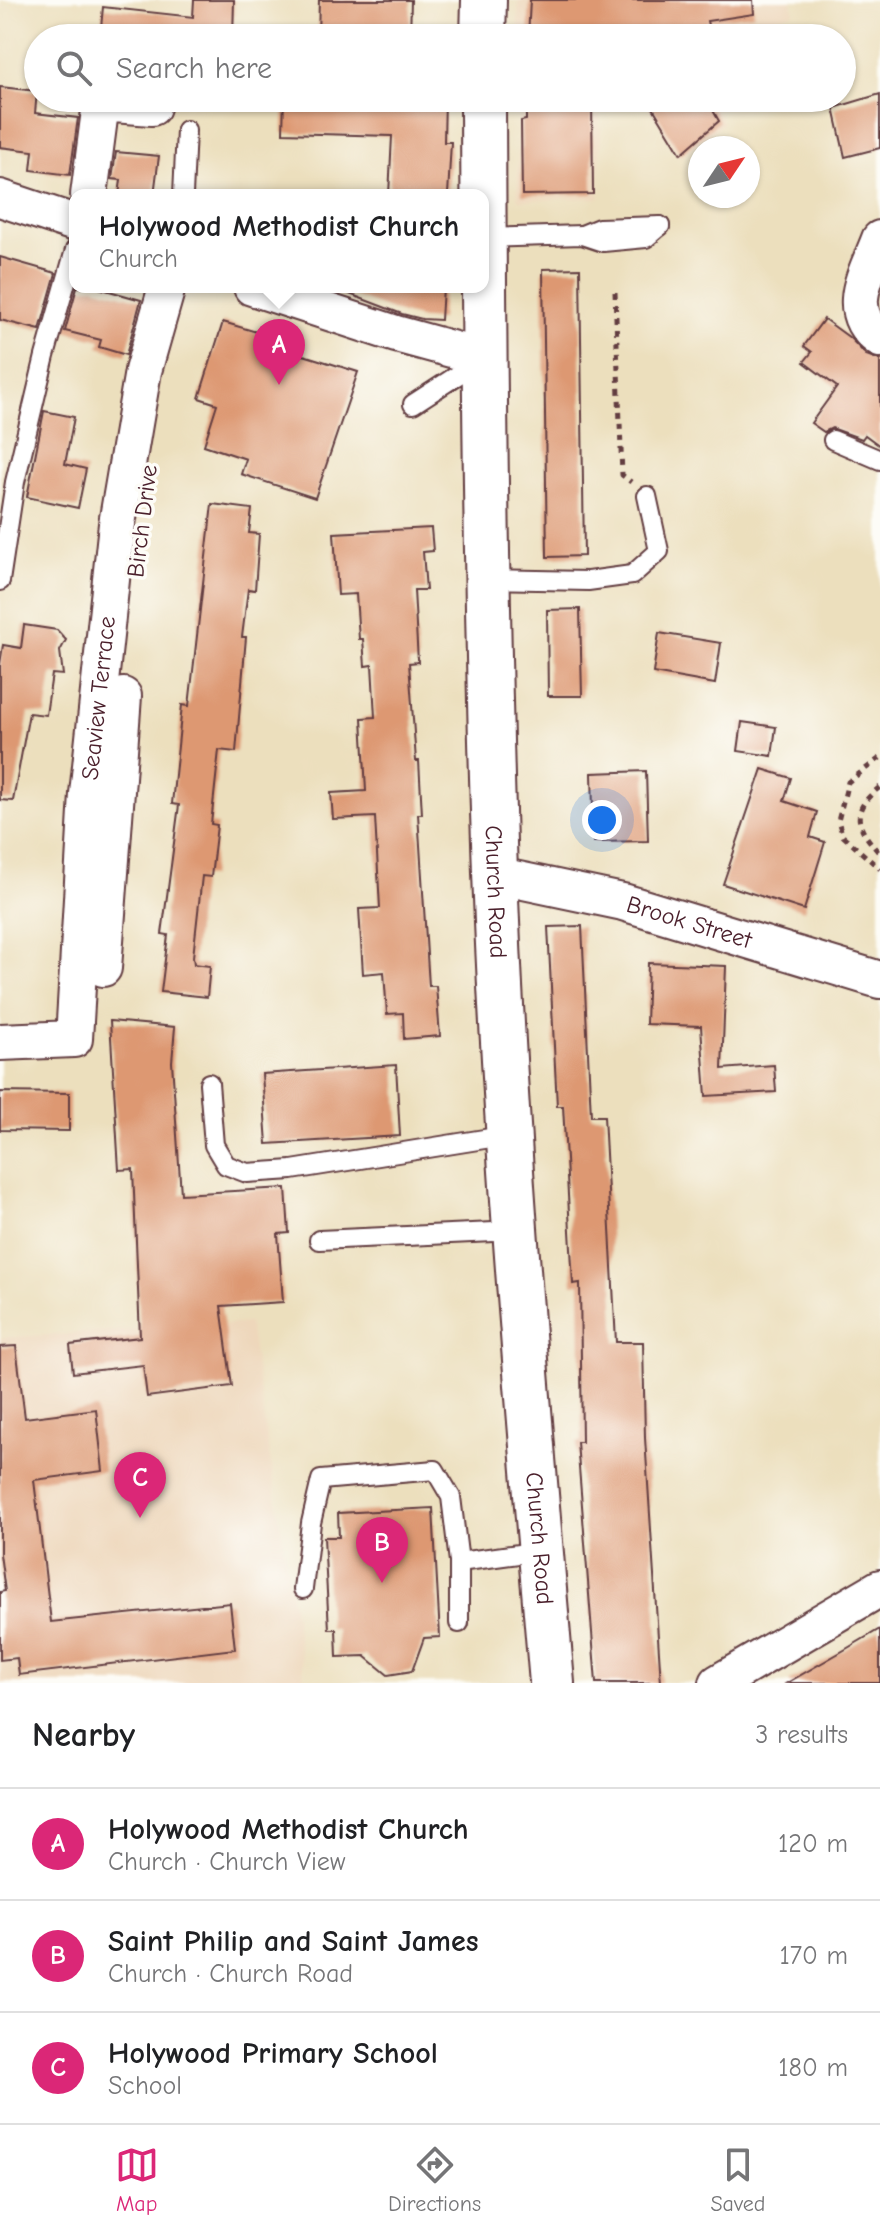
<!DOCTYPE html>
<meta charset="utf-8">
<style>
:root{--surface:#fff;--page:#f6f6f6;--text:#202124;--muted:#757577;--line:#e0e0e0;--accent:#db2777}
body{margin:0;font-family:"Comic Neue",sans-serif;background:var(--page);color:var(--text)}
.compass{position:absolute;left:688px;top:136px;width:72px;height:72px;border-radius:50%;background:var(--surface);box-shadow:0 2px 6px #0004;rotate:55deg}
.you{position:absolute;left:602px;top:820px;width:28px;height:28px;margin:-20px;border:6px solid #fff;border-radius:50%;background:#1a73e8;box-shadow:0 0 0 12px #1a73e833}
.badge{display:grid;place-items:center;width:52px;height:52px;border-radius:50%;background:var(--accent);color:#fff;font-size:26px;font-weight:700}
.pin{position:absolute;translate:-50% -66px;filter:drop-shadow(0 2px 4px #0008)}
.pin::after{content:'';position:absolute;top:42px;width:28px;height:24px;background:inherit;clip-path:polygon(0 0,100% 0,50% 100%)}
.popup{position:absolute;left:69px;top:189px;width:420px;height:104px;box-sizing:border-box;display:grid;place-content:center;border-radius:16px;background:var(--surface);filter:drop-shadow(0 2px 6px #0005);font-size:26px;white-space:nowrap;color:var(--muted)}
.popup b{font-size:30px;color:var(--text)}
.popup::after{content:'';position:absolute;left:50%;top:100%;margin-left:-16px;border:16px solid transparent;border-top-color:var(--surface)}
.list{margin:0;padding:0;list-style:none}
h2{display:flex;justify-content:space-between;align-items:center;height:104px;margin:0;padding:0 32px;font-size:34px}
h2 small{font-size:26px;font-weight:400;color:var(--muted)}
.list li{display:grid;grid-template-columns:52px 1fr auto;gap:24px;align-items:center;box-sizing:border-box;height:112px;padding:0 32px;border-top:2px solid var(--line)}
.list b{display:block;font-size:30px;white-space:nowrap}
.list p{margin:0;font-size:26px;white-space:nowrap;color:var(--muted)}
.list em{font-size:26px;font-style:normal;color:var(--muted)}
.icon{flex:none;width:44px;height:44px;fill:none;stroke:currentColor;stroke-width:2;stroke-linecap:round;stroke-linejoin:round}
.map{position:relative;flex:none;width:880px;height:1683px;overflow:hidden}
.search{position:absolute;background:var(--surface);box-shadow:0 2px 6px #0004;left:24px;right:24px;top:24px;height:88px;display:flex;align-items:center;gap:20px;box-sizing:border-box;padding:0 28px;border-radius:44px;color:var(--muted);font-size:30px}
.sheet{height:440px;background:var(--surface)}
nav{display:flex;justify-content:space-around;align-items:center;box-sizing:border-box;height:112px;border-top:2px solid var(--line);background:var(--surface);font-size:22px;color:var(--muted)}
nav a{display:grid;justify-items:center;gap:4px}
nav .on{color:var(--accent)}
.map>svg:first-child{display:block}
.built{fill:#eed7bb}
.building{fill:#dd9872}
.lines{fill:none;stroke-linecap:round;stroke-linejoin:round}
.service-casing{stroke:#623c41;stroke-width:22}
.minor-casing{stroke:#623c41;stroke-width:40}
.tertiary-casing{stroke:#623c41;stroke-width:48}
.path{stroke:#623c41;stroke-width:5;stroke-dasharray:6 6;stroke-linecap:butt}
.service{stroke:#fff;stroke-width:18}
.minor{stroke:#fff;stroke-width:36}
.tertiary{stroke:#fff;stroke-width:44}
.labels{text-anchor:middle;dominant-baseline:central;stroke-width:7;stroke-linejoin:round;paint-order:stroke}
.street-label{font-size:24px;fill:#4a1f2b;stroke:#fdfcf7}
</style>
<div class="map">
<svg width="880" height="1683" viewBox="0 0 880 1683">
<rect width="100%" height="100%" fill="#fdfcf7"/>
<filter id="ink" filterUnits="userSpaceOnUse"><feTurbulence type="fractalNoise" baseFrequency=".0125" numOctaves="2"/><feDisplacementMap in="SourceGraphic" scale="16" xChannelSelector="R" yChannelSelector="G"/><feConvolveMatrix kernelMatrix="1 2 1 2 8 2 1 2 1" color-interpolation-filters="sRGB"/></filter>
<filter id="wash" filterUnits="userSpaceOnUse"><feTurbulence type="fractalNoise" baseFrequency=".006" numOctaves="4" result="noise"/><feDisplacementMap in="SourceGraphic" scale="32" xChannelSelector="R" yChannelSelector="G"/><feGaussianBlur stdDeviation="1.8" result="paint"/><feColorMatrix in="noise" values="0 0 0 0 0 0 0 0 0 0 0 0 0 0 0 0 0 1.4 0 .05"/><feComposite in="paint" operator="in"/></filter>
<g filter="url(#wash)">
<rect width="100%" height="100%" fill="#ecdfbd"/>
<!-- built -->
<g class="built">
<path d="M518,0H791L794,13L715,33L716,38H518Z"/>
<path d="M518,98H710L723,123L680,157L644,102L601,108L599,198L518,200Z"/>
<path d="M249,1323L305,1683H0V1338Z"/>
</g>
<g id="blocks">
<!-- building -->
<g class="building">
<path d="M194,0H234L233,38H100L103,7L193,17Z"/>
<path d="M319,0H411L410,38H318Z"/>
<path d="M530,0H753L754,14L707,21L711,38H528Z"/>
<path d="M0,87L37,91L35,113L78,118L70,175L31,170L33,151L0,147Z"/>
<path d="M880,94V148L845,157L834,108Z"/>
<path d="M284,98H445L444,142H451L448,195H389L392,136L283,133Z"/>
<path d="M526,98H592L593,194L522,195L521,121L526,120Z"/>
<path d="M647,98H706L719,121L681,154Z"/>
<path d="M116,152L159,156L154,195H119L121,180L112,179Z"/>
<path d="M0,257L56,273L40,330L0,320Z"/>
<path d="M580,268L584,556L547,557L543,269Z"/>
<path d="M77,287H95L141,300L126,355L99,347L101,340L65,331Z"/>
<path d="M331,287H443L441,320L422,319L402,314Z"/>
<path d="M824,319L850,338L866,355L880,360V446L865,435L862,439L832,428L824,432L811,423L837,387L804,362L812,352L804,346Z"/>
<path d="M223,322L270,336L268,344L358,372L315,498L241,474L246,459L204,445L217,404L199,398Z"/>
<path d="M44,411L74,417L65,464L86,469L78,508L27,497Z"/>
<path d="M212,504L252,509L249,533L259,534L255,590L248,589L242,637H246L236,752L219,750L211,824L217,825L211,877L202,876L193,957L194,964L210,966L207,997L161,992L168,935L162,934L179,805L172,804L178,746L182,705L189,706Z"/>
<path d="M431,528L433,551L423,552L426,590H414L418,662L409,663L416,761H419L422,814H418L429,986H436L440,1036L404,1039L403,1013L387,1014L384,972L363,974L359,909L380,908L375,817L333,819L331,793L366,791L362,718L375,717L372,665L365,666L363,639H359L356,594L338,595L334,533Z"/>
<path d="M580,609L582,696H548L547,610Z"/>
<path d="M24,625L57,630L66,640L60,651L63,675L52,674L46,715L29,713L13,801L0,800V664L3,645L21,648Z"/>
<path d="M659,633L721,643L715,684L653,673Z"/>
<path d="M742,722L776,727L772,756L738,751Z"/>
<path d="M762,769L791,778L784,801L817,812L810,837L825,842L804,910L723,884Z"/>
<path d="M646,771L648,841L594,842L592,773Z"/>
<path d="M582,926L591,1116H604L616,1342H643L645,1438L661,1683H596L577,1442H582L580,1283L573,1284L563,1106H557L548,927Z"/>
<path d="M648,963L726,966L722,1069L774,1065L776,1092L706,1096L701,1026L646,1024Z"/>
<path d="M110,1021L175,1027L172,1062L181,1194L286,1188L289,1233L278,1234L283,1302L221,1306L232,1386L147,1397L143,1365L73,1373L70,1345L140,1337L133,1169L119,1170Z"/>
<path d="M396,1065L400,1136L267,1144L262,1074Z"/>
<path d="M0,1092L69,1093V1131L0,1130Z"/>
<path d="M16,1346L25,1418L96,1409L103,1471L34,1480L51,1622L230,1603L235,1649L19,1675L17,1658L0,1660V1592L5,1591L0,1554V1347Z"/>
<path d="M433,1508L440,1637L424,1638L412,1671L388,1675L365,1656L337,1657L336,1629H329L324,1537H339L338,1513Z"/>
<path d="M880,1629V1683H787L846,1649Z"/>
</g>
</g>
</g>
<g filter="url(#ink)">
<use href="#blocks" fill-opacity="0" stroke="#623c41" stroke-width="2"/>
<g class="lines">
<defs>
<g id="service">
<path d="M183,195L186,130"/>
<path d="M582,235L599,228L660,226"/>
<path d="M484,238L582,235L603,242L646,238L660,226"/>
<path d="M413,404L481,360"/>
<path d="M833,440L880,460"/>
<path d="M488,579L588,581L632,575L659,551L647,496"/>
<path d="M0,581L15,482L45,356L75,250"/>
<path d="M209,1083L214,1145L226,1165L247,1173L292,1170L509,1135"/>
<path d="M319,1240L516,1231"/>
<path d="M459,1562L541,1551"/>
<path d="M303,1589L311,1523L321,1480L435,1470L451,1497L459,1562V1623"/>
</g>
<g id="minor">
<path d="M89,195L101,103L152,107"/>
<path d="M0,198L75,223"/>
<path d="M880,239C867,274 842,311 880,339"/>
<path d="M252,287L396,334L484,358"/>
<path id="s1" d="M495,875L623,902L880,980"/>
<path d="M103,968L123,696"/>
<path id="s2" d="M0,1042L74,1039L88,794L117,524L143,371L167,287"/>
<path d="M718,1683L880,1588"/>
</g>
<g id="tertiary">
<path d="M483,38L484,0"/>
<path id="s3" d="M483,98C484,356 486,614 495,872C505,1143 529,1413 552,1683"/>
</g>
</defs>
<!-- service casing -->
<use href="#service" class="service-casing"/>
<!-- minor casing -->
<use href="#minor" class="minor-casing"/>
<!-- tertiary casing -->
<use href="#tertiary" class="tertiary-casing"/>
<!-- path -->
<g class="path">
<path d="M615,292L622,475L631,482"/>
<path d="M880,758L848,782L838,821L843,836L880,869"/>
<path d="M880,787C848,812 857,827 880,854"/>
</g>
<!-- service -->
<use href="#service" class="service"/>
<!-- minor -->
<use href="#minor" class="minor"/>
<!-- tertiary -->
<use href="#tertiary" class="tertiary"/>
</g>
</g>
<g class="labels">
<!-- street labels -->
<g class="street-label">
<text transform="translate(142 521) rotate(-83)">Birch Drive</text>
<text stroke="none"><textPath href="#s2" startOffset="416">Seaview Terrace</textPath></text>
<text stroke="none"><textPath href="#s3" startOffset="794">Church Road</textPath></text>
<text stroke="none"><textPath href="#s1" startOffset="200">Brook Street</textPath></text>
<text stroke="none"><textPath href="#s3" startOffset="1442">Church Road</textPath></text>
</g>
</g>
</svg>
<svg class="compass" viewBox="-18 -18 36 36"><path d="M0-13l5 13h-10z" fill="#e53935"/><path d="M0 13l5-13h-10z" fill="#757577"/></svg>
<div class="you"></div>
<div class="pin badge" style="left:279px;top:385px">A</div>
<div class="popup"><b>Holywood Methodist Church</b>Church</div>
<div class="pin badge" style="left:382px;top:1583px">B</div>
<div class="pin badge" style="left:140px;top:1518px">C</div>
<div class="search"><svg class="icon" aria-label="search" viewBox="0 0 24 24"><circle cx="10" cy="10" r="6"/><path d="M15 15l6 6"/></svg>Search here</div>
</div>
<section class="sheet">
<h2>Nearby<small>3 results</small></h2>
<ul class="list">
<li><span class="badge">A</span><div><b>Holywood Methodist Church</b><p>Church · Church View</p></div><em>120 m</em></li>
<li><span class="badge">B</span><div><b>Saint Philip and Saint James</b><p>Church · Church Road</p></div><em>170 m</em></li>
<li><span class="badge">C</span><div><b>Holywood Primary School</b><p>School</p></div><em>180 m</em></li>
</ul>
</section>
<nav>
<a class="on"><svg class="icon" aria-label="map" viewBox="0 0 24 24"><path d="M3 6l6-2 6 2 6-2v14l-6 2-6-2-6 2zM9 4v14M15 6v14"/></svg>Map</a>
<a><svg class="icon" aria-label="directions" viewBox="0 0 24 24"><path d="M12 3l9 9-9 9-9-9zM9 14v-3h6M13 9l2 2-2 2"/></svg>Directions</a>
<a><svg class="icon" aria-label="saved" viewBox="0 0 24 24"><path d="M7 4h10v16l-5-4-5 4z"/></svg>Saved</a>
</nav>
